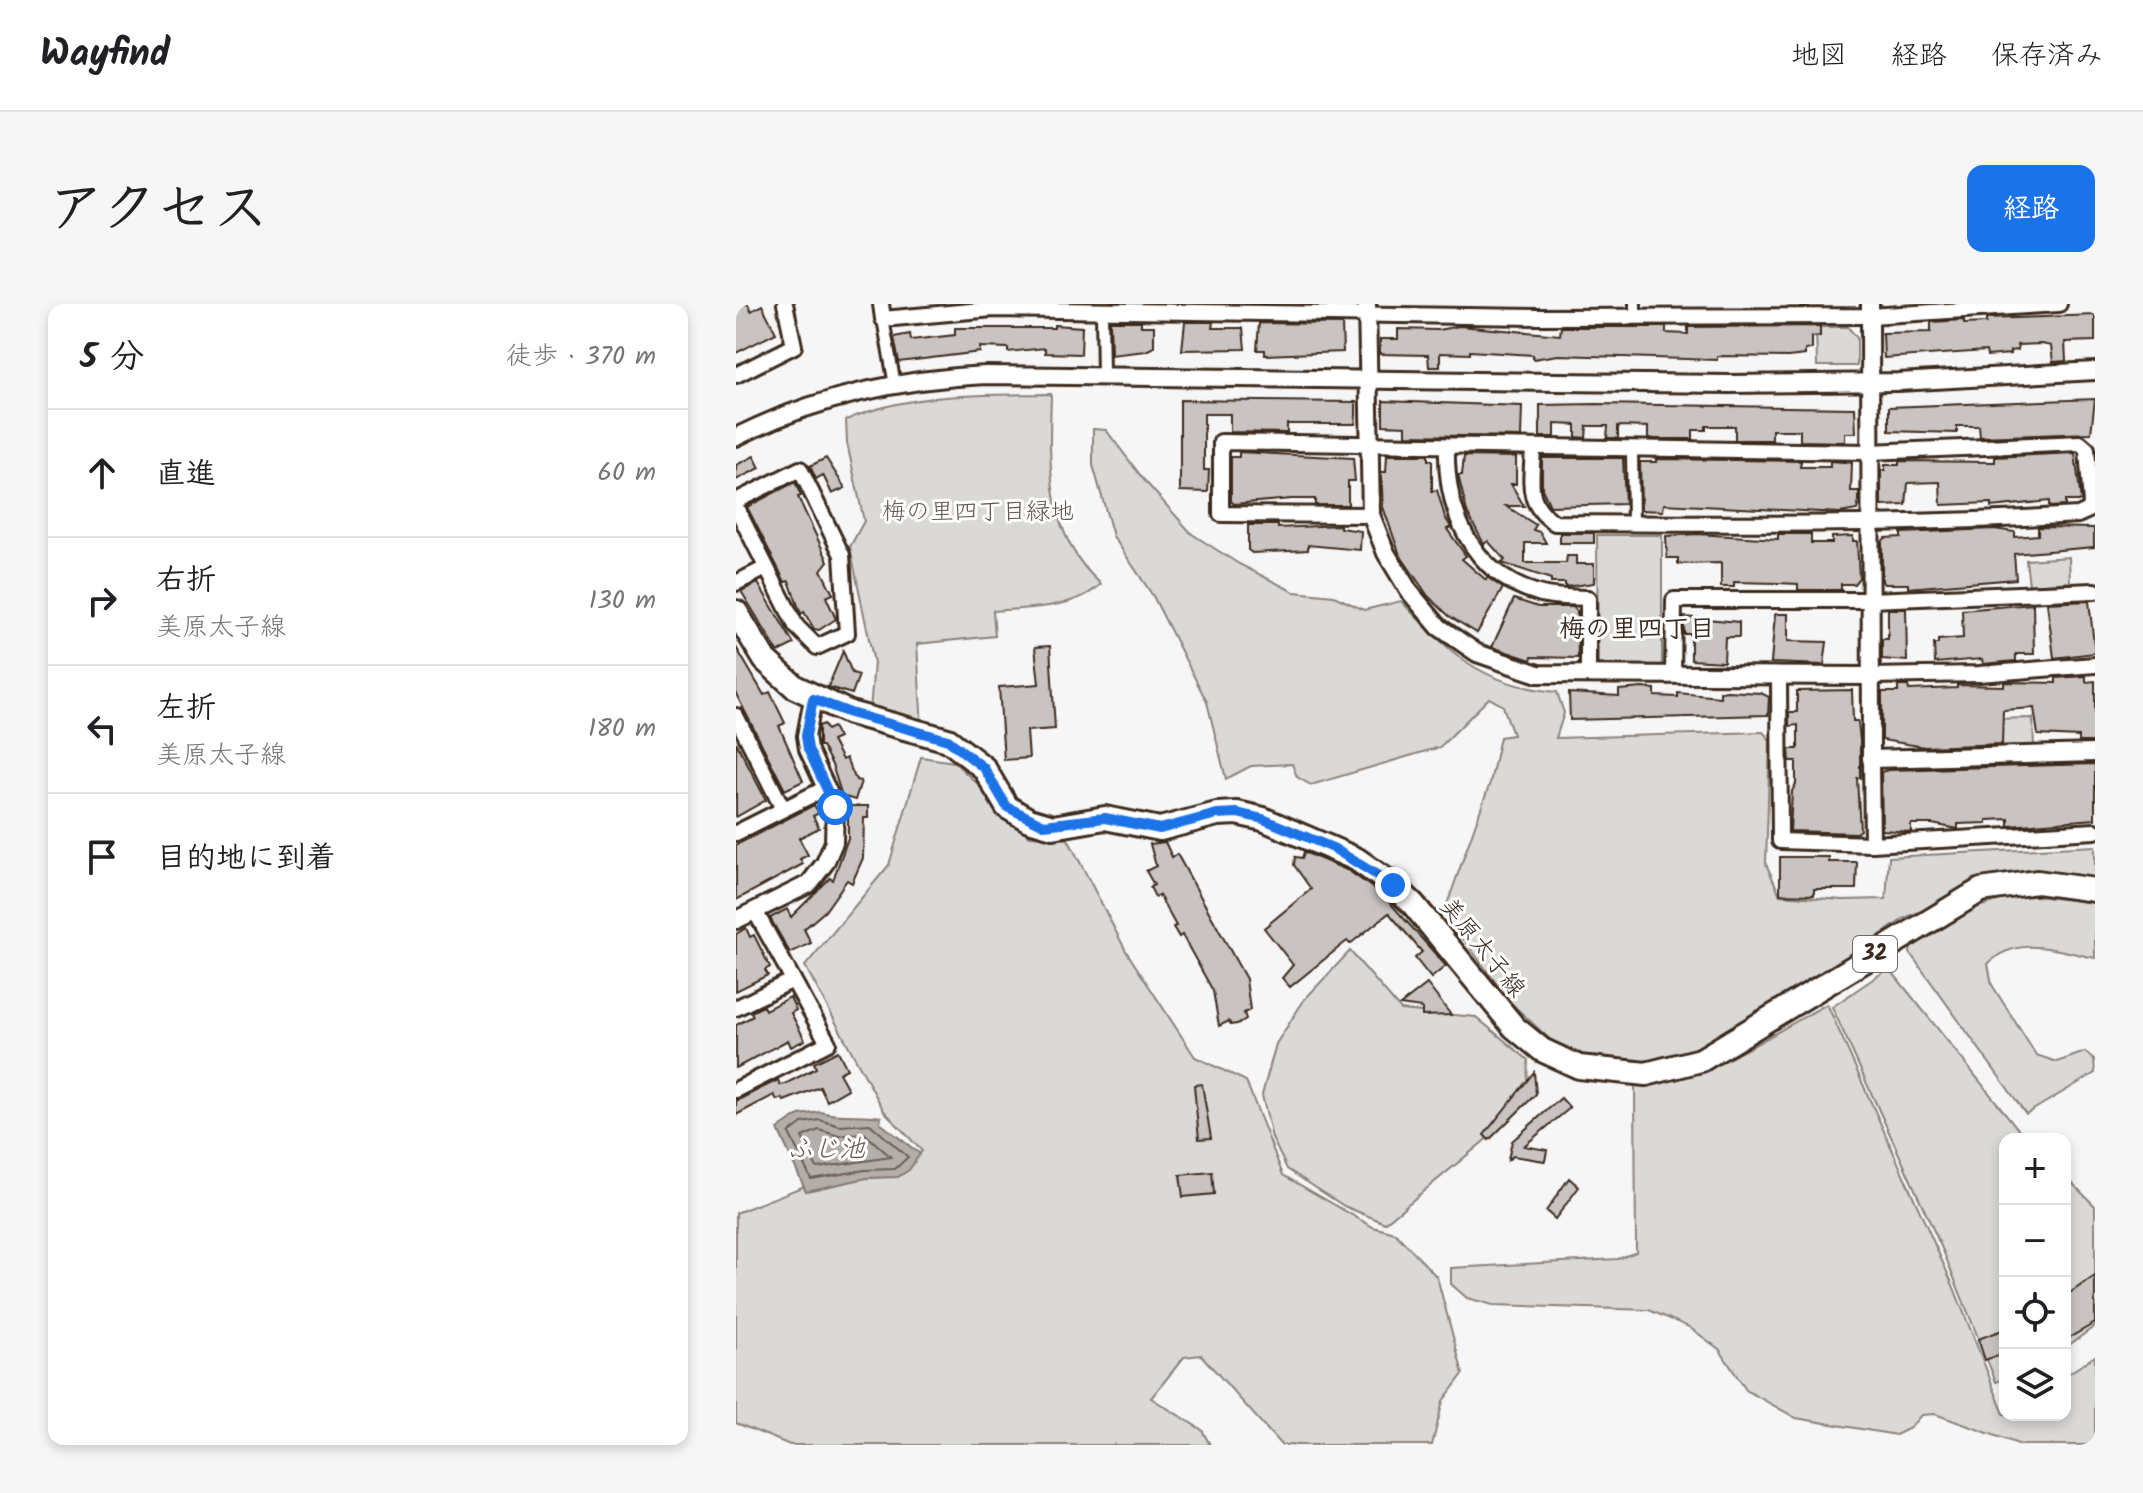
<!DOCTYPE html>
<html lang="ja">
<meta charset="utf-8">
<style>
:root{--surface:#fff;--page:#f6f6f6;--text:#202124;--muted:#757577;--line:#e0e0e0;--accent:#1a73e8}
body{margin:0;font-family:Kalam,"Klee One",sans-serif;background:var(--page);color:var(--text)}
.controls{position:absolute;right:24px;bottom:24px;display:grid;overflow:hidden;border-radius:16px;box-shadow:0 4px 12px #0003}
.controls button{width:72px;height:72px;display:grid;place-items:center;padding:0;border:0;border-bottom:2px solid var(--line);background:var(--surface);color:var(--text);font:40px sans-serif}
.stop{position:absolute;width:24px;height:24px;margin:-18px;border:6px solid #1a73e8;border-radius:50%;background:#fff}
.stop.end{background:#1a73e8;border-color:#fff;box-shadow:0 2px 8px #0008}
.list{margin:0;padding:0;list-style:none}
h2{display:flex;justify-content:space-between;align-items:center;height:104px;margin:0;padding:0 32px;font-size:34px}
h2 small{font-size:26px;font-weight:400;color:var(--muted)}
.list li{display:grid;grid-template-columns:52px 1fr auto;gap:24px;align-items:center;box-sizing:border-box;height:128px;padding:0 32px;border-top:2px solid var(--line)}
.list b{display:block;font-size:30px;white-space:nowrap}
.list p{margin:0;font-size:26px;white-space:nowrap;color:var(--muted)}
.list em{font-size:26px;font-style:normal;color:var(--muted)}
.icon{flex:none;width:44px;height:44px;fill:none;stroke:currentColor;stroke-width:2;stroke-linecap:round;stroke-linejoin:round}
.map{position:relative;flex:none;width:1359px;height:1141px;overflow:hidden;border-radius:16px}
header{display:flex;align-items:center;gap:48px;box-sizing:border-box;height:112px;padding:0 40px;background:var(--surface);border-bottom:2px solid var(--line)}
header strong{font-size:38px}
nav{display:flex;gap:44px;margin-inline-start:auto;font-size:28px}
.intro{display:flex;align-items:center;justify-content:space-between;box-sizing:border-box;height:192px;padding:0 48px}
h1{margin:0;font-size:56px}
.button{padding:20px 36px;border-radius:16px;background:var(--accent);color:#fff;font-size:28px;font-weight:700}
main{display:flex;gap:48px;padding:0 48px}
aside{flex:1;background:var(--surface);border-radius:16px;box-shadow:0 4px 12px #0003}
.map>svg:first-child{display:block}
.green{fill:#dbd9d6;stroke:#8b827a;stroke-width:2}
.water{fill:#b4aeaa;stroke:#847972;stroke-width:2}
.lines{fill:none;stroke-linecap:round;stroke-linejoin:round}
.shore{stroke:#6b5f56;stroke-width:2}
.building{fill:#c9c3c1;stroke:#3b2a1e;stroke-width:2}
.pedestrian-casing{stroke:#3b2a1e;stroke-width:16}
.minor-casing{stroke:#3b2a1e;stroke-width:20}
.tertiary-casing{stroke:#3b2a1e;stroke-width:22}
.primary-casing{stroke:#3b2a1e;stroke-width:28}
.pedestrian{stroke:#fff;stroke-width:10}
.minor{stroke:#fff;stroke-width:14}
.tertiary{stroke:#fff;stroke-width:16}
.primary{stroke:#fff;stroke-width:22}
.route{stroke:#1a73e8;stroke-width:10}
.labels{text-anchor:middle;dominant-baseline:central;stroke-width:6;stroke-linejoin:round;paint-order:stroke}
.shield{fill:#fff;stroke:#766a62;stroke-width:2}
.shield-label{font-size:22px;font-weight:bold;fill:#3b2a1e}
.park-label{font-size:24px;fill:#63564c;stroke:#fff}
.street-label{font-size:24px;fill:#3b2a1e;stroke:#fff}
.neighbourhood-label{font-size:26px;font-weight:bold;fill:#3b2a1e;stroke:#fff}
.water-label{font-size:26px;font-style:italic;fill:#65584f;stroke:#fff}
</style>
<header>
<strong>Wayfind</strong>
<nav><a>地図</a><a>経路</a><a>保存済み</a></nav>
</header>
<div class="intro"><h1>アクセス</h1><a class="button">経路</a></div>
<main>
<aside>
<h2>5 分<small>徒歩 · 370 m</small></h2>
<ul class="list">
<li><svg class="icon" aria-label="ahead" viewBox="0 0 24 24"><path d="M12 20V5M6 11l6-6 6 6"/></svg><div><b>直進</b></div><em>60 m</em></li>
<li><svg class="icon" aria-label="right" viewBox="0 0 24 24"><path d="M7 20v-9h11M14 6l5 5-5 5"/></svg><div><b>右折</b><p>美原太子線</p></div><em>130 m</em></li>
<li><svg class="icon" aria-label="left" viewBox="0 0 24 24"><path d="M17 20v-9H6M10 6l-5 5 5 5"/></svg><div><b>左折</b><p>美原太子線</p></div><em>180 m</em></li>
<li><svg class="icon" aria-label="arrive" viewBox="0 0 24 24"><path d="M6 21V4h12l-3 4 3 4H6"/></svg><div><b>目的地に到着</b></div></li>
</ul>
</aside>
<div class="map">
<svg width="1359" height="1141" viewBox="0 0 1359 1141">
<rect width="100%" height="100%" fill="#f7f6f6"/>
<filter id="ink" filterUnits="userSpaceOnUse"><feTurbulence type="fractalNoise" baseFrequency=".0125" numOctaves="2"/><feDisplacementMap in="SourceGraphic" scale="16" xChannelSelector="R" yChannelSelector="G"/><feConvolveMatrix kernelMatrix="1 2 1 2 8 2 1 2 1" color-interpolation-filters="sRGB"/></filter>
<g filter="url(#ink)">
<!-- green -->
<g class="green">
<path d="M1080,23H1112L1121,34V62H1081Z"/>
<path d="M315,90C313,160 309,231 365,280C340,305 291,304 257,307L259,332L181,340L186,424L134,406L138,359L114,243L128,217L111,139L110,116C174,88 246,91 315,90Z"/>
<path d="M357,125L370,126L408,176L456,230L503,260L558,288L598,292L628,306L665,297C715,350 745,381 821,388L828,409L820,434L1027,428L1034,436L1030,560L1044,591L1106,596L1150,595L1153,553L1359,542V579L1213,595L1169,614L1083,673L970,741L923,758L866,763L820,741L775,699L708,609L754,479L764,433L777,431L767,402L753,394L704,443L575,481L561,473L556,460L515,462L490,475L471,398L417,292L377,232L357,161Z"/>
<path d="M861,231H926V361H862Z"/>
<path d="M1333,253L1334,278L1293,281L1290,256Z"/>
<path d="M1297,414L1298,444L1248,445L1247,415Z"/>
<path d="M185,453L218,458L244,482L266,510L294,532L332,535L390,647L459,753L510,777L547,871L637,923L659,929L701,973L727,1070L707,1097L696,1141H545L465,1051L448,1053L415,1094L466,1126L474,1141H54L0,1119V909L81,877L162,872L186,847L148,807L69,662L153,561Z"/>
<path d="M1283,590L1359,599V654C1323,647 1281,630 1252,660L1256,681L1300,751L1321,758L1349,748L1358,755L1359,769L1290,810L1174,649L1175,641L1230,607Z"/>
<path d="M614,647L665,706L740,713L792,756L791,782L753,833L649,919L608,902L551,865L536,834L526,791L540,740L568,696Z"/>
<path d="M1153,664L1290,835H1269V1075L1260,1078L1208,949L1096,703Z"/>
<path d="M1091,700L1216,979L1268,1110L1329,1111V1072L1359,1052V1141H1285L1199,1110L1185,1111L1174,1124L1160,1131L1060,1114L1010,1086L983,1045L953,1023L913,1006L757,1001L731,994L715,980V964L882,955L900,948L899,782C969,777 1030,733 1091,700Z"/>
<path d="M1329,872L1359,902V1022L1329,1044Z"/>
</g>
<!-- water -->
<path class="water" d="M85,808C106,814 124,809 145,813L144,819L184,850L173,866L162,873L131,874L70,887L42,825L63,811Z"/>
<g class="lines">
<!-- shore -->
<g class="shore">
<path d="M84,816L104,822L134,820L172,853L159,865L129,866L75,875L53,829L66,819Z"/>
<path d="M83,826L103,832L128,829L155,853L81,864L66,833Z"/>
</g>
</g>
<!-- building -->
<g class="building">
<path d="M0,0H12L15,7L26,1L40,29L0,49Z"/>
<path d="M1359,11V37L1329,38L1330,57L1317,58L1315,42L1306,40L1281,41L1282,46L1274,47V50L1251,52L1250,47L1148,54L1147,29L1195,28V18L1228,16V20L1250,19V15Z"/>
<path d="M374,17H405V22H418V43L410,47L375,51Z"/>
<path d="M449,18H477L476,24H507L509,45L446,46Z"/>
<path d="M523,19L606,20L607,48L529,51V46H521Z"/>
<path d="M318,21L346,23L345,50L309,49V44L272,48V44L244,43V48L163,58L158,33L174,30L175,36L219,31V24H318Z"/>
<path d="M723,22L824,31L825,23H930V29L952,30V23L1084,22V32L1076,33V45L1069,46V51L1052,53L981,52V56L822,51L797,55V51L734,47V50L704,49V63H693L692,51L644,50V35H662V25L702,26Z"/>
<path d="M1359,95L1355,129L1244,133L1243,122H1221V129L1153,127V103Z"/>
<path d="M444,96L620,98V111L619,120H551V129L494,128V110H468V166H473L472,188L444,187Z"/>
<path d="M647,97L786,102L785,133L670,131V122L647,121Z"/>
<path d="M860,100L1119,104L1120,129H1109V138L1064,137V126H1036V136H999V122H970V126H957V135H919L912,134V123L882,122V134H871L872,122H851L850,134L840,133V121L819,120V133H804V101Z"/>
<path d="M503,148L617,154L619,177H612V201H579V195H555L498,200L495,197V153H503Z"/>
<path d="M1339,149L1345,197H1329V202L1313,203V197L1255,203V199L1205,201L1204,178L1172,179L1170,201L1145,202V166H1149V161H1163V157L1259,158V153Z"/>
<path d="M651,151H692V156H696V187L701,186L709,213L715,223L711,225L730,252L726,255L750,276L751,273L767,284L741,329L713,312L692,292L664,251L647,203L645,168H650Z"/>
<path d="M18,152L24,164L0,176V161Z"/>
<path d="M728,152L780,153V180H775L788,202H770L800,221L797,226L804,228L810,239H789V259H830L831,252H840V260H858V279L829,283V279H815V275L766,259L769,256L752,237L748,240L731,208L722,171H726Z"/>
<path d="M90,154L109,184L96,190L87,171L80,175L74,162Z"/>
<path d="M806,154H887L889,200L814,202L806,185Z"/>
<path d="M920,155L1065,157L1064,163H1094V157L1108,158L1116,159L1115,187H1123V198L1121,206L1104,209L928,200L927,207L905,206L904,158H920Z"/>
<path d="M59,178L65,192L62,193L92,257L85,266L97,290L90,293L100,315L83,326L78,325L68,308L65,310L53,277L49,278L11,203Z"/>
<path d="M512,221H542V224L604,221V224L625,227L624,246L572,241V246L516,249L512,246Z"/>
<path d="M1302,223L1358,224V243L1278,250L1280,275L1172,284V280H1148L1146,277V238L1149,234L1165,233V229L1258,225L1279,228V233L1302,231Z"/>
<rect x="824" y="229" width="34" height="10"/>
<path d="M961,230L1042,235V230H1075V239H1096V233L1117,232V237H1121L1123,274L1118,280H1105V286H1062V280L1042,279L998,278V283H985V259L942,260V254H931L930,232Z"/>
<path d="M22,279L58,340L42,348L5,287Z"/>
<path d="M778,295L802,303H837L841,307L842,354L796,353L795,356L756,343Z"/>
<path d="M1353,297L1359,349L1318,354L1311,299Z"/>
<path d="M1297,300L1298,350H1280V357L1247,360L1246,355L1199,359L1198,340H1202V336L1227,334L1226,306Z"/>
<path d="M1152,305H1170L1171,357L1146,355V335H1152Z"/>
<path d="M1039,310H1052V337L1091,338L1088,361L1035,359Z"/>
<path d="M948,313L1003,318V333H989L988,358L955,356V330H948Z"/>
<path d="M314,342L319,425L291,427L293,454L268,456L263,383L303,380L299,343Z"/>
<path d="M0,343L28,391L34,388L49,419L43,422L67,477L49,486L0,390Z"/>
<path d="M107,347L116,369L123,371L116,390L92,383Z"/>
<path d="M1350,372V378L1359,377V438H1343V433L1302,431L1298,404L1267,406L1266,440L1189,443L1146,436V388H1162V382H1172L1173,386L1221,384V381L1268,382V378L1320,379V374Z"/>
<path d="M906,384L919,385V392L942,393V389L984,393V388L991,387L1025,389L1033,393L1032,411L834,416L833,389L883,392V386Z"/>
<path d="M1116,386L1117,417H1122L1124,437V474H1121L1124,526L1120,529L1054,527L1056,487L1060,480V457H1054L1053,445H1062V421L1053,422V408H1061V387Z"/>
<path d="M88,420L91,426L97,423L103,434L96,437L106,456L110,454L120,476L125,477L119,496L106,492L96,461L86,442H83V422Z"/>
<path d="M0,438L30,496L0,513Z"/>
<path d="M1359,460V515L1273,522V515L1251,516V519L1222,520V525L1196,520H1175V528L1146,526L1145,468L1152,466Z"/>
<path d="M78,501L83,509L77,512L83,524L63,534L72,551L64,555L67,560L0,596V541Z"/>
<path d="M112,502H132V514H128L127,554L116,579L111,576L89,607L68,625L75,639L54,649L34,614L51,605L55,613L94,574L97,576L112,534Z"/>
<path d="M429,538L436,553L441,550L510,675L514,706L508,709L510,715L501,720L495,721L493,717L483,722L477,687L446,631L443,633L437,623L440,622L423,591L419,593L414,583L418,581L410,567L420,562L414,540Z"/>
<path d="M568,548L613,567L648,592L710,662L695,674L679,654L686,648L653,609L614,640L611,637L554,683L546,674L557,661L528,624L575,585L558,561L559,553L566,554Z"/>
<path d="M1044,553H1093V558H1121L1120,585H1078V591L1044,590Z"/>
<path d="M10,624L14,633L18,631L34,663L29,666L32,671L0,687V630Z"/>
<path d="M691,680L715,711L686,712V704L664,701Z"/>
<path d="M54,693L60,706L55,709L69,736L55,743L52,736L0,764V721L17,712L15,708L27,702L29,706Z"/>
<path d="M102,747L111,765L103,769L112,785L91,797L84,783L48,797L46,794L41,796L38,791L0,811V797L42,776L44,781L49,780L80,764L78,759Z"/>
<path d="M798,768L800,790L753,836L748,831Z"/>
<path d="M466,780L475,834L463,835L458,781Z"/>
<path d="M825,794L834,804L788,842L811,846L809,857L777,852L772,856L776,837Z"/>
<path d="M476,868L478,890L447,893L444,871Z"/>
<path d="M833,874L843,883L819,915L810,907Z"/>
<path d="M1359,972V1019L1329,1036V992Z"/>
<path d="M1269,1025V1049L1249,1056L1242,1035Z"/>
</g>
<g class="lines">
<defs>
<g id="pedestrian">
<path d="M366,8L367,72"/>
<path d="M899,13V0"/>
<path d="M147,15L159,81"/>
<path d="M896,145L897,219"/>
</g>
<g id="minor">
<path d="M145,0L147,15L257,5L801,13L1134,12L1323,0"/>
<path d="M0,71L58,42L49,0"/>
<path d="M711,142C709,206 735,270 802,289C817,294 836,293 852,294V370"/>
<path d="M0,197L64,165L106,251L111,329L81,343L60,322L0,203"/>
<path d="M635,211L485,210V138L1134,148L1344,139L1351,145L1355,200L1353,206L1342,211C1167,222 993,220 819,219C788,199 796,177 797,143"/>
<path d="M0,279L30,264"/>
<path d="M937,371L938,296H1134L1359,287"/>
<path d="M1043,372L1044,537L1136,540L1359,527"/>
<path d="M1134,372L1243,370L1359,361"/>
<path d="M0,412L47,505"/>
<path d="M1135,455L1136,540"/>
<path d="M0,529L90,484"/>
<path d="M0,704L57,676"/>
<path d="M0,786L92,739L19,607"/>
</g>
<g id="tertiary">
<path d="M631,0L635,211L650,249L673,287L703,323L741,349L802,370L1134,372"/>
<path d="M1134,0L1135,455L1359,449"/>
<path d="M0,133C77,94 165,75 250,71L994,80L1162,78L1359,67"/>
<path d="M0,616L73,580L89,559L98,538L99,503L72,445L70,432L77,395"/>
</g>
<path id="primary" d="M0,308L29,356L59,383L114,409L212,436L248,464L271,503L293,516L317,523L369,514L424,525L481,510L501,509L527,515L620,555L657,581L677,600L778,723L806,746L843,763L910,770L965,756L1245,586L1301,578L1359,586"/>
</defs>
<!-- pedestrian casing -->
<use href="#pedestrian" class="pedestrian-casing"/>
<!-- minor casing -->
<use href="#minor" class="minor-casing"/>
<!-- tertiary casing -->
<use href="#tertiary" class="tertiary-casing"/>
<!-- primary casing -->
<use href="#primary" class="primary-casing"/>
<!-- pedestrian -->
<use href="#pedestrian" class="pedestrian"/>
<!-- minor -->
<use href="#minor" class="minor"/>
<!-- tertiary -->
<use href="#tertiary" class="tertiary"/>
<!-- primary -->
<use href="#primary" class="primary"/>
</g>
</g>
<g class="lines" filter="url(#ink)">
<!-- route -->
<path class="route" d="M99,503L72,445L70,432L77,395L114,409L212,436L248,464L271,503L308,521L369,514L424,525L481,510L501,509L527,515L597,544L657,581"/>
</g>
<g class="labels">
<!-- shield labels -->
<rect class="shield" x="1117" y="632" width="44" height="36" rx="6"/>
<g class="shield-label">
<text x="1139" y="650">32</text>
</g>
<!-- park labels -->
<g class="park-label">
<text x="242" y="208">梅の里四丁目緑地</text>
</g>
<!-- street labels -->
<g class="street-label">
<text transform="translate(746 644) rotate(51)">美原太子線</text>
</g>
<!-- neighbourhood labels -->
<g class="neighbourhood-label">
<text x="901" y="326">梅の里四丁目</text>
</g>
<!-- water labels -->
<g class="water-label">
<text x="90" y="846">ふじ池</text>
</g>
</g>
</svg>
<div class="controls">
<button>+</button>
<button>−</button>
<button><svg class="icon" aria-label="locate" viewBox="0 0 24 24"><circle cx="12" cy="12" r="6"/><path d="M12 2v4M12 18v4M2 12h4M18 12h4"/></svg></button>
<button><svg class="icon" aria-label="layers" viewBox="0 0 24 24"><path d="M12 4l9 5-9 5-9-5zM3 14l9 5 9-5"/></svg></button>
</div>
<div class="stop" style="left:99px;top:503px"></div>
<div class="stop end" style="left:657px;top:581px"></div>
</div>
</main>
